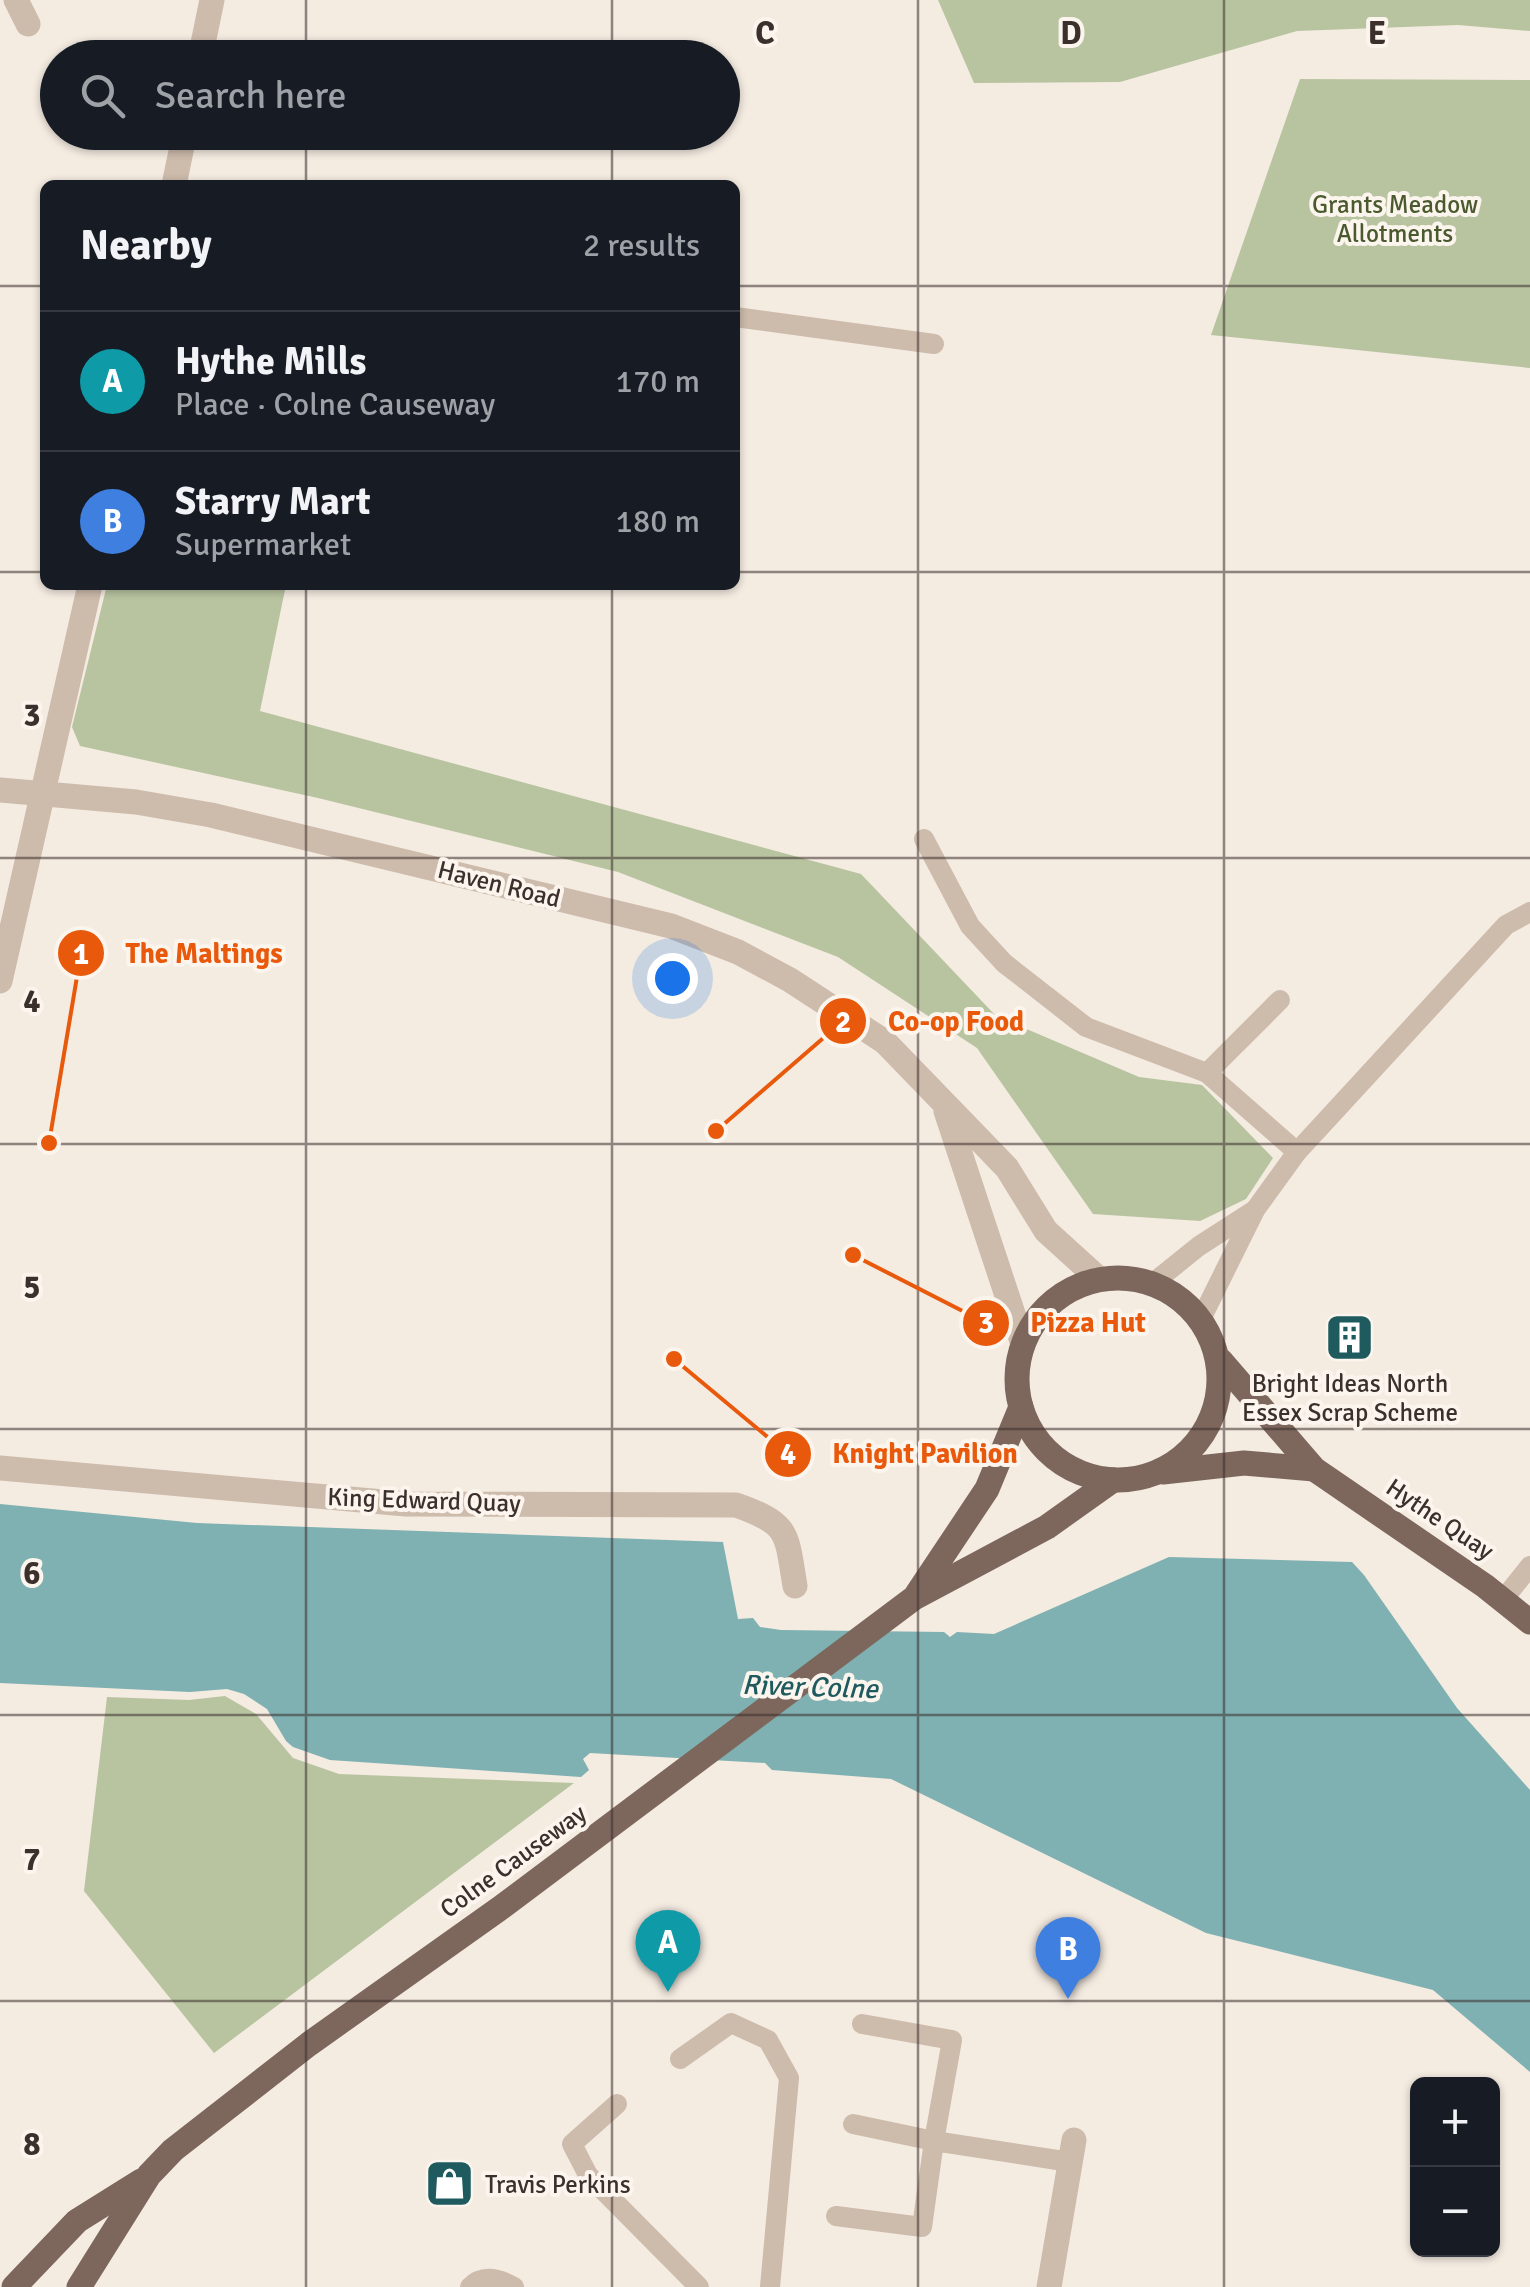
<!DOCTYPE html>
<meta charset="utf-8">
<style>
:root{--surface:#171b24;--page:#242831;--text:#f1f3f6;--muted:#9ea1a6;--line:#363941;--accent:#92aeb2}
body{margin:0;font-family:Signika,sans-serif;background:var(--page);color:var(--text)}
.controls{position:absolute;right:30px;bottom:30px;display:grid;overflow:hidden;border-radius:15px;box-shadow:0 2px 8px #0004}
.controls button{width:90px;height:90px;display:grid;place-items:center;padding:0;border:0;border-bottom:2px solid var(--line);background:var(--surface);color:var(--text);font:50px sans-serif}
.you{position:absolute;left:672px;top:978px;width:35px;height:35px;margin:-25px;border:8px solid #fff;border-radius:50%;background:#1a73e8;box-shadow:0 0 0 15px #1a73e833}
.badge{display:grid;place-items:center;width:65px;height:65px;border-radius:50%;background:var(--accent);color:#fff;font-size:32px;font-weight:700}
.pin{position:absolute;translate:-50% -82px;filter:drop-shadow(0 2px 5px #0008)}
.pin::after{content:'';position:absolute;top:52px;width:35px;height:30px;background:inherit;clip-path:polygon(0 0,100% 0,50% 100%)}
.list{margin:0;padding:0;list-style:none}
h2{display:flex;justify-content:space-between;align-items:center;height:130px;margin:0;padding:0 40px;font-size:42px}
h2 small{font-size:32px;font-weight:400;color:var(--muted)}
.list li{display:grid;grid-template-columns:65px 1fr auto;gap:30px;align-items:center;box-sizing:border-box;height:140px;padding:0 40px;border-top:2px solid var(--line)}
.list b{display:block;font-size:38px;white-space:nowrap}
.list p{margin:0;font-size:32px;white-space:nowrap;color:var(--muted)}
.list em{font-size:32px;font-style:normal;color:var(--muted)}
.icon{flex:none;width:55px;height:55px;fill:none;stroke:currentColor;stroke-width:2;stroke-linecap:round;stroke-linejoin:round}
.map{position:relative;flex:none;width:1530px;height:2287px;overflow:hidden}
.search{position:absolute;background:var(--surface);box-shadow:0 2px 8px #0004;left:40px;top:40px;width:700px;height:110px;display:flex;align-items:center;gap:25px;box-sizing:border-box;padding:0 35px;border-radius:55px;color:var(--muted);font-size:38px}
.panel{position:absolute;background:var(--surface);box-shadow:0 2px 8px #0004;left:40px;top:180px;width:700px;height:410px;border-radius:15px}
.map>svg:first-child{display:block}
.green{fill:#b8c4a0}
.water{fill:#7fb0b2}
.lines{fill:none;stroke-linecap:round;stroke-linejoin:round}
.service{stroke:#cdbbac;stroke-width:20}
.minor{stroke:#cdbbac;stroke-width:25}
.tertiary{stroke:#cdbbac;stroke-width:25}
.primary{stroke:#7d675c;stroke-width:25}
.grid{fill:none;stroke:#3b302b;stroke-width:2.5;stroke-opacity:0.55}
.labels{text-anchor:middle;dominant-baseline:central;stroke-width:8;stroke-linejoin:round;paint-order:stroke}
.park-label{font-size:25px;fill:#4a5a2e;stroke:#fbf5ee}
.street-label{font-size:25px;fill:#3b302b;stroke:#fbf5ee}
.poi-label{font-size:25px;fill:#3b302b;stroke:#fbf5ee}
.water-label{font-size:28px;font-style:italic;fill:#1f5a5e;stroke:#fbf5ee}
.grid-label{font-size:32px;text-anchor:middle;font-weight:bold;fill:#3b302b;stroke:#fbf5ee;stroke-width:8;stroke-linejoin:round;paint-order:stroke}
.leader{fill:none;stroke:#e8590c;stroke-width:4}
.callout-dot{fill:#e8590c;stroke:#fbf5ee;stroke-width:4}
.mark-label{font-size:30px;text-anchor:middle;font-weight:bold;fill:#fff}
.callout-label{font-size:28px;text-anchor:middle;font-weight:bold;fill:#e8590c;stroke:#fbf5ee;stroke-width:8;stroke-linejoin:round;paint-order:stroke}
</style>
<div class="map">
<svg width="1530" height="2287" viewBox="0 0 1530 2287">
<rect width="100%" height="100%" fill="#f4ebe1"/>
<!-- green -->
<g class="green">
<path d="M938,0H1530V31L1458,25L1297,31L1120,82L974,83Z"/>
<path d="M1300,79L1530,80V368L1211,335Z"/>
<path d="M107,585H286L260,711L861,874L996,1016L1139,1077L1202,1085L1273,1158L1246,1199L1200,1221L1093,1214L977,1048L838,957L618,872L318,798L80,746L72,727Z"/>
<path d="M225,1696L256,1714L293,1758L339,1774L574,1783L214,2053L84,1891L107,1697L189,1700Z"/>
</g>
<!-- water -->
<path class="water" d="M0,1504L197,1523L723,1542L738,1619L753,1618L760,1627L781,1630L944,1632L950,1637L957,1632L994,1634L1169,1557L1352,1562L1364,1575L1457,1708L1530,1790V2072L1433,1990L1206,1933L891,1779L772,1770L765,1763L590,1753L583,1759L589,1770L581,1777L330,1760L293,1747L286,1741L267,1709L244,1694L227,1689L190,1692L0,1683Z"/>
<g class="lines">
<!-- service -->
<g class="service">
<path d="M735,317L934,344"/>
<path d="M924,839L970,926L1004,963L1086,1027L1207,1073L1297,1152"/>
<path d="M1207,1073L1280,1000"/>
<path d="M1153,1283L1199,1246L1255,1210"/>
<path d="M1201,1319L1255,1210L1297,1152L1506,925L1530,912"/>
<path d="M1503,1600L1530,1566"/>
<path d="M680,2059L731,2023L768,2040L789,2078L770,2287"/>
<path d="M617,2104L572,2144L588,2175L699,2287"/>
<path d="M853,2124L934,2141L952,2040L862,2024"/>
<path d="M836,2216L922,2227L934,2141L1070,2162"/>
<path d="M470,2287C483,2274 500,2279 514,2287"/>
</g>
<!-- minor -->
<g class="minor">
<path d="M16,0L28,24"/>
<path d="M200,58L212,0"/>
<path d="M174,185L185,132"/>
<path d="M0,981L90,585"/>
<path d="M0,1468L406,1504L736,1505C790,1524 786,1532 795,1586"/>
<path d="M1049,2287L1074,2140"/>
</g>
<!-- tertiary -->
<g class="tertiary">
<path d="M0,790L136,802L211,815L671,926L738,952L790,980L885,1042L1007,1168L1046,1231L1099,1279"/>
<path d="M946,1111L1023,1344"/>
</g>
<!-- primary -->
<g class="primary">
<circle cx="1118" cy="1379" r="101"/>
<path d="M1221,1361L1314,1469L1485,1586L1530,1622"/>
<path d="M1163,1472L1244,1463L1314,1469"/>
<path d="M917,1594L987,1489L1021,1407"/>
<path d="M14,2287L77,2221L141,2181"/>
<path d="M79,2287L149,2175L173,2150L309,2044L499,1909L914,1598L1047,1527L1113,1480"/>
</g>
</g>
<!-- grid -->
<path class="grid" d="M306,0V58M612,0V58M918,0V2287M1224,0V2287M306,132V185M612,132V185M0,286H45M735,286H1530M0,572H45M735,572H1530M306,585V2287M612,585V2287M0,858H1530M0,1144H1530M0,1429H1530M0,1715H1530M0,2001H1530"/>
<!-- icons -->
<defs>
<symbol id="building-square" viewBox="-11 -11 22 22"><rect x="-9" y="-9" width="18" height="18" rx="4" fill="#1f5a5e" stroke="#fbf5ee"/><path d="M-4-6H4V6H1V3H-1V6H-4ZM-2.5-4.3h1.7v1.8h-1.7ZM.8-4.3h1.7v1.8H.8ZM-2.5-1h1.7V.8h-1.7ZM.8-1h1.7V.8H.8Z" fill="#fff"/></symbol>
<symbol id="shop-square" viewBox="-11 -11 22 22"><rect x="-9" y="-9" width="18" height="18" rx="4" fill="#1f5a5e" stroke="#fbf5ee"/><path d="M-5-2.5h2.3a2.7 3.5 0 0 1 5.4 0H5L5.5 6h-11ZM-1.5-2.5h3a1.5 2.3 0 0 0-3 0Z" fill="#fff"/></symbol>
</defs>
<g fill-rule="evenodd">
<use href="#building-square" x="1322" y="1310" width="55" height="55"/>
<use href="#shop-square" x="422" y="2156" width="55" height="55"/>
</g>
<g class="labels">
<!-- park labels -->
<g class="park-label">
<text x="1395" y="204">Grants Meadow<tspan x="1395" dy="29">Allotments</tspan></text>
</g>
<!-- street labels -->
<g class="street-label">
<text transform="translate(499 884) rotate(14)">Haven Road</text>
<text transform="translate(424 1500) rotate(2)">King Edward Quay</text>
<text transform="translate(1440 1519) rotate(34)">Hythe Quay</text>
<text transform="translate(513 1861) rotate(-36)">Colne Causeway</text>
</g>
<!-- poi labels -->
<g class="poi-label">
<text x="1350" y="1383">Bright Ideas North<tspan x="1350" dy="29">Essex Scrap Scheme</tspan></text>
<text x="485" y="2184" text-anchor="start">Travis Perkins</text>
</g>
<!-- water labels -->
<g class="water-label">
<text transform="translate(810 1687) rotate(2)">River Colne</text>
</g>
</g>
<g class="grid-label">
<text x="765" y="44">C</text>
<text x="1071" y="44">D</text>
<text x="1377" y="44">E</text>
<text x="32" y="726">3</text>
<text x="32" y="1012">4</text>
<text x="32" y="1298">5</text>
<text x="32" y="1584">6</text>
<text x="32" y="1870">7</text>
<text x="32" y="2155">8</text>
</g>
<!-- callouts -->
<path class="leader" d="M49 1143L81 953M716 1131L843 1021M853 1255L986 1323M674 1359L788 1454"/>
<g class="callout-dot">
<circle cx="49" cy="1143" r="10"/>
<circle cx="716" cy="1131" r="10"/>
<circle cx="853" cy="1255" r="10"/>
<circle cx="674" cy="1359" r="10"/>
<circle cx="81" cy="953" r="25"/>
<circle cx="843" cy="1021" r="25"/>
<circle cx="986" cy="1323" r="25"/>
<circle cx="788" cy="1454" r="25"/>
</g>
<g class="mark-label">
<text x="81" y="964">1</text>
<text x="843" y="1032">2</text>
<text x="986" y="1333">3</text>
<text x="788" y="1464">4</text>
</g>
<g class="callout-label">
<text x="204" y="963">The Maltings</text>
<text x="956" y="1031">Co-op Food</text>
<text x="1088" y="1332">Pizza Hut</text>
<text x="925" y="1463">Knight Pavilion</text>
</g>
</svg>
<div class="controls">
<button>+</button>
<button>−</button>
</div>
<div class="you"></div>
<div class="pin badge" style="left:668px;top:1992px;background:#0f9aa8">A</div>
<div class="pin badge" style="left:1068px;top:1999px;background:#3f7fe0">B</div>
<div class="search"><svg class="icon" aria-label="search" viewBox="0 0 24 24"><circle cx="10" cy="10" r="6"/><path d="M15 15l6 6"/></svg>Search here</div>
<section class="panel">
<h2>Nearby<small>2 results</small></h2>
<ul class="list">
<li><span class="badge" style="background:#0f9aa8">A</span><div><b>Hythe Mills</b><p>Place · Colne Causeway</p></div><em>170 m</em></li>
<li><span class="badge" style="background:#3f7fe0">B</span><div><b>Starry Mart</b><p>Supermarket</p></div><em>180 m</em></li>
</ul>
</section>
</div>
